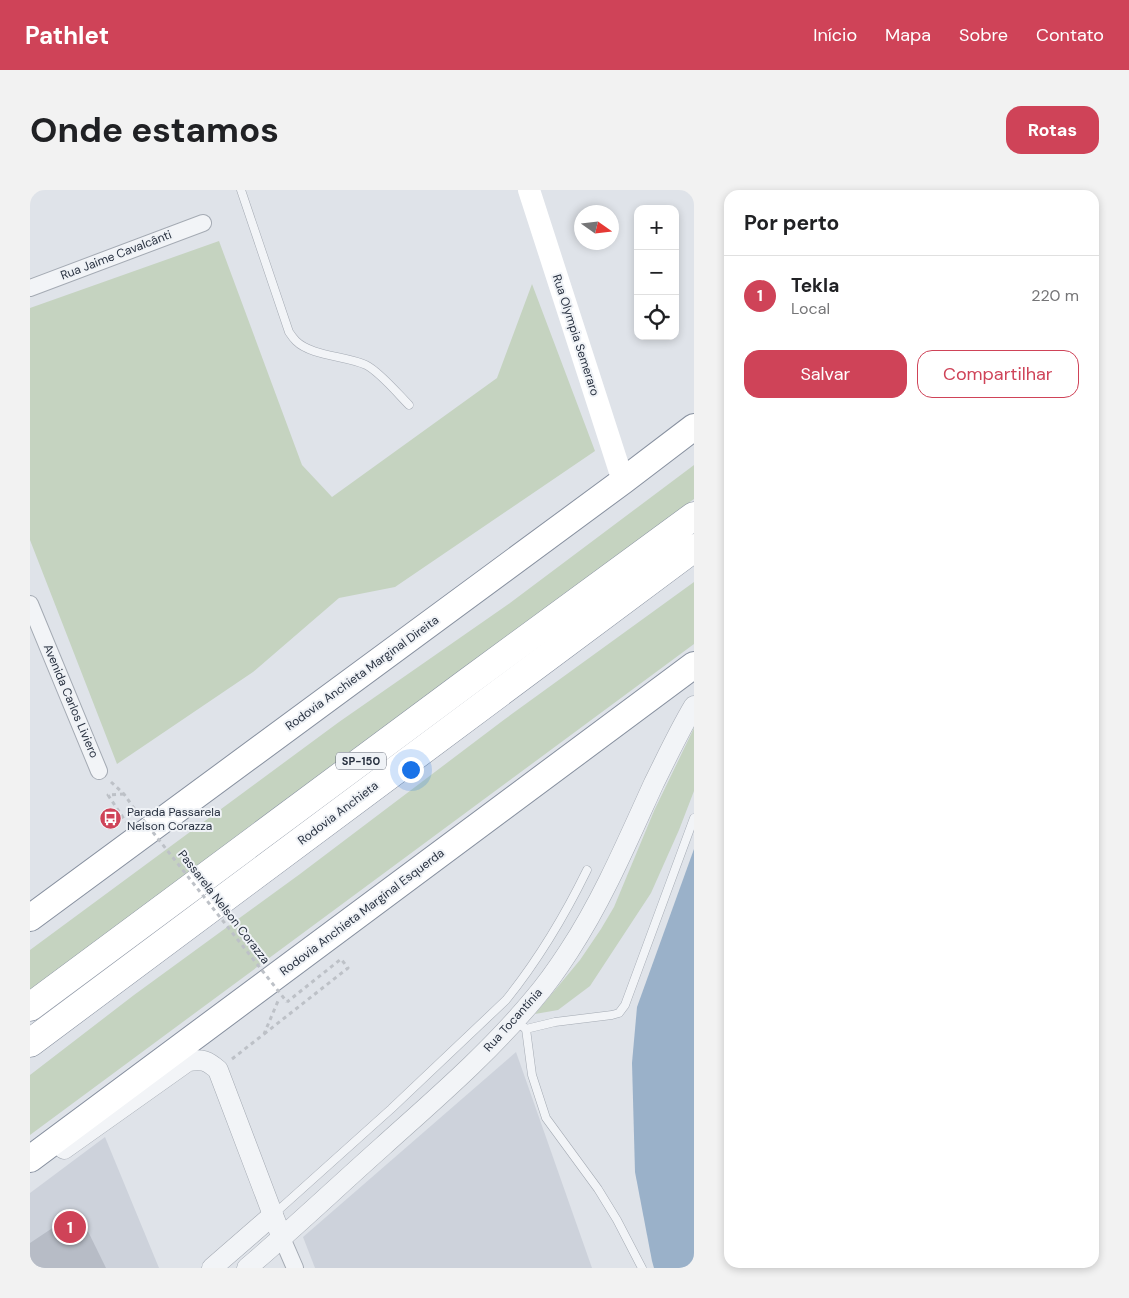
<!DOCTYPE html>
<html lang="pt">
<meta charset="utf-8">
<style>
:root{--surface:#fff;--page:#f2f2f2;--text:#202124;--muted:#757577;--line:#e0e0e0;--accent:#cf4358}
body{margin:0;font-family:"DM Sans",sans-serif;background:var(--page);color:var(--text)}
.controls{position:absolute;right:15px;top:15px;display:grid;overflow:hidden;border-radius:10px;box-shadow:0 2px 8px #0003}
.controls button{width:45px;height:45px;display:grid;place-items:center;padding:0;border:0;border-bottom:1px solid var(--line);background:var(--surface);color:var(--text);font:25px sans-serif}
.compass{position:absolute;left:544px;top:15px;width:45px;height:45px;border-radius:50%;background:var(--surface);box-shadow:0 2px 8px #0003;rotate:104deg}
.you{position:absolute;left:380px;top:579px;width:18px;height:18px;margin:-12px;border:4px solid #fff;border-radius:50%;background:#1a73e8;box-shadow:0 0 0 8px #1a73e833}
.badge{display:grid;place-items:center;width:32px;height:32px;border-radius:50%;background:var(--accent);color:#fff;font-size:16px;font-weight:700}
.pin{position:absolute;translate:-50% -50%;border:2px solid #fff;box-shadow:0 1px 5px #0006}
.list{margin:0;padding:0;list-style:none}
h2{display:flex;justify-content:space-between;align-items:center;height:65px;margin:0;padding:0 20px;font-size:21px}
h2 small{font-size:16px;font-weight:400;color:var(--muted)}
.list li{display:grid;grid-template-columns:32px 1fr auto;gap:15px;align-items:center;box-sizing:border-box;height:80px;padding:0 20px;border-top:1px solid var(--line)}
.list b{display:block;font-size:19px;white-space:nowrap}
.list p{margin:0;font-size:16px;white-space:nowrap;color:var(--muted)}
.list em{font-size:16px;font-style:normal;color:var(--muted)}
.actions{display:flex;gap:10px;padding:15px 20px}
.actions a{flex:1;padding:11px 0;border:1px solid var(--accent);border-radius:15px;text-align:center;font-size:18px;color:var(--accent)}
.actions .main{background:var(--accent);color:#fff}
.icon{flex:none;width:28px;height:28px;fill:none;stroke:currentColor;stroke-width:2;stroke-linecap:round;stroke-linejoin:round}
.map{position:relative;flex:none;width:664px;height:1078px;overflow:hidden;border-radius:15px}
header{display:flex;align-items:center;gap:30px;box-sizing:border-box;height:70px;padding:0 25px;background:var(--accent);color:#fff}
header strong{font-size:24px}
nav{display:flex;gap:28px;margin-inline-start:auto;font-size:18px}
.intro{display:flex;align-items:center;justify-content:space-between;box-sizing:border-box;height:120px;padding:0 30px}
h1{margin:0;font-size:35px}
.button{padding:12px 22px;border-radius:15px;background:var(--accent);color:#fff;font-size:18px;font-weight:700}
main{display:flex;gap:30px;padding:0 30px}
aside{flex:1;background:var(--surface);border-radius:15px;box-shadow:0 2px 8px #0003}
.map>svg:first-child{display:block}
.built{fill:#cdd2db}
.green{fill:#c5d3c0}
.water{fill:#9ab1c9}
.building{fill:#b7bcc6}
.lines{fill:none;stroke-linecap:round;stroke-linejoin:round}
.service-casing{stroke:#a4aab3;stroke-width:9}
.minor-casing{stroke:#a4aab3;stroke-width:18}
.tertiary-casing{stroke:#a4aab3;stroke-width:21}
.trunk-casing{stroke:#87909f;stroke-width:28}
.motorway-casing{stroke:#87909f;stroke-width:29}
.path{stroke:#bdc1c7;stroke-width:3;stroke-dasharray:4 4;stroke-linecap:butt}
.service{stroke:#f2f4f7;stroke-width:8}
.minor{stroke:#f2f4f7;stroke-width:16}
.tertiary{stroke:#f2f4f7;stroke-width:20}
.secondary{stroke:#fff;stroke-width:22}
.trunk{stroke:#fff;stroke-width:26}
.motorway{stroke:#fff;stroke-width:28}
.path-bridge{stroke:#bdc1c7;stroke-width:3;stroke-dasharray:4 4;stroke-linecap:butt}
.labels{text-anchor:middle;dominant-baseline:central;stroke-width:4;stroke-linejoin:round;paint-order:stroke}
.shield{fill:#eff2f6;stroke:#646b77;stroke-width:1}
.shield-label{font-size:11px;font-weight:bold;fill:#283140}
.street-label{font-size:12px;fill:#283140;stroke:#eff2f6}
.poi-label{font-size:12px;fill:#283140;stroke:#eff2f6;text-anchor:start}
</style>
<header>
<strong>Pathlet</strong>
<nav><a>Início</a><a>Mapa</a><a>Sobre</a><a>Contato</a></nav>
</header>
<div class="intro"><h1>Onde estamos</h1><a class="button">Rotas</a></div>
<main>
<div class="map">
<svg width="664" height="1078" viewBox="0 0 664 1078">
<rect width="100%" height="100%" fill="#dfe3e9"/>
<!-- built -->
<g class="built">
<path d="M486,862L562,1078H285L273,1047Z"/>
<path d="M75,947L129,1078H0V1003Z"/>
</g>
<!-- green -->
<g class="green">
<path d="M189,51L272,275L302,307L467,188L502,94L565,261L365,397L309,408L223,482L87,574L0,350V118Z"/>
<path d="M664,275V309L220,636L0,802V760L309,532L480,413Z"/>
<path d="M664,392V454L0,945V885L104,805L270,684L475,529Z"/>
<path d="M664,538V601L649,640L621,703L560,796L528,820L505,824L550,770L571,739L584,717L624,621Z"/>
</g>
<!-- water -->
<path class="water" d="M664,659V1078H624L622,1071L605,982L602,873L607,817Z"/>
<!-- building -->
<path class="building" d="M48,1021L76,1078H0V1053Z"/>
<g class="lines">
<defs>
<g id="service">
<path d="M211,0L259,142C261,145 263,148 266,151C281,166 317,166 336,175C350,182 368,204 379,215"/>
<path d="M485,831L496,839L525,832L582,825L589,823L595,815L664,628"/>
<path d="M496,839L502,885L516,928L568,999L587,1030L612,1078"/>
<path d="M244,1024L361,919L476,810C509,769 534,727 557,680"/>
</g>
<g id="minor">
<path d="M0,98L173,33"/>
<path d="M0,414L69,581"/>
<path d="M252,1048L265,1078"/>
</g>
<g id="tertiary">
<path d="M34,959L158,871C172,869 177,870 188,880L243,1025L252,1048"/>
<path d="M182,1078L243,1025"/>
<path d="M217,1078C263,1039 307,997 352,957C404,910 458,864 503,810C516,795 528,778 539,761C573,709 598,650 624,593C637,567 649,541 664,516"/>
</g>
<g id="trunk">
<path d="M0,728L593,291L664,237"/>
<path d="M0,969L664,475"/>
</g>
<g id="motorway">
<path d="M0,817L435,494L664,326"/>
<path d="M0,853L664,358"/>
</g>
</defs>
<!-- service casing -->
<use href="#service" class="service-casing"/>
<!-- minor casing -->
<use href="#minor" class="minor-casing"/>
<!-- tertiary casing -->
<use href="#tertiary" class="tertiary-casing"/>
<!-- trunk casing -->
<use href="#trunk" class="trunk-casing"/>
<!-- motorway casing -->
<use href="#motorway" class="motorway-casing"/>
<!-- path -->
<g class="path">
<path d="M81,592L94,604L103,617"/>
<path d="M94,604L78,605L96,632"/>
<path d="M234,844L318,778L311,769L257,812"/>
<path d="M202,869L234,844L248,811"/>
</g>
<!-- service -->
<use href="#service" class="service"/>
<!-- minor -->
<use href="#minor" class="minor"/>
<!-- tertiary -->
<use href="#tertiary" class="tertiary"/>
<!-- secondary -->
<path class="secondary" d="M499,0L593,291"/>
<!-- trunk -->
<use href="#trunk" class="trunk"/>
<!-- motorway -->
<use href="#motorway" class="motorway"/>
<!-- path-bridge -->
<path class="path-bridge" d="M103,617L257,812"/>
</g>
<!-- icons -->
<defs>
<symbol id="bus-disc" viewBox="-11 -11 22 22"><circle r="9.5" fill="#cf4358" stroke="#eff2f6"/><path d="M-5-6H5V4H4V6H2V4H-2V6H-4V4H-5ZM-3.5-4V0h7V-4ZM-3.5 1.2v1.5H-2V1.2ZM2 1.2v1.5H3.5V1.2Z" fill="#fff"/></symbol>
</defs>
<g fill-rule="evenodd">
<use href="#bus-disc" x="68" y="616" width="25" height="25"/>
</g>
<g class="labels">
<!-- shield labels -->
<rect class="shield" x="306" y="562.5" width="50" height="17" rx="4"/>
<g class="shield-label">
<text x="331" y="571">SP-150</text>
</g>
<!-- street labels -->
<g class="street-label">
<text transform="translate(86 65) rotate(-21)">Rua Jaime Cavalcânti</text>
<text transform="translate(546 145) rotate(72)">Rua Olympia Semeraro</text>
<text transform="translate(332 483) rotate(-36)">Rodovia Anchieta Marginal Direita</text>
<text transform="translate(41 511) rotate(67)">Avenida Carlos Liviero</text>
<text transform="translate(308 623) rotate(-37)">Rodovia Anchieta</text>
<text transform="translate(194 717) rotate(52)">Passarela Nelson Corazza</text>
<text transform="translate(332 722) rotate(-37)">Rodovia Anchieta Marginal Esquerda</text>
<text transform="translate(483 830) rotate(-48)">Rua Tocantínia</text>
</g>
<!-- poi labels -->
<g class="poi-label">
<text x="97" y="622">Parada Passarela<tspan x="97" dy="14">Nelson Corazza</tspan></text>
</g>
</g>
</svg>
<div class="controls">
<button>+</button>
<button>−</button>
<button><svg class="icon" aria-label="locate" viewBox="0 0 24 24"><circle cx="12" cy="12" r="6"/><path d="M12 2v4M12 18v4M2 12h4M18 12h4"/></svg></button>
</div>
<svg class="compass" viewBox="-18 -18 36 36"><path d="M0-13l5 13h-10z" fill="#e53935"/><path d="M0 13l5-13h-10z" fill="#757577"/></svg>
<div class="you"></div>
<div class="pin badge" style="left:40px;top:1037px">1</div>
</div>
<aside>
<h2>Por perto<small></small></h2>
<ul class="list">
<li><span class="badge">1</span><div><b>Tekla</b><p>Local</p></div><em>220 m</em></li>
</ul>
<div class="actions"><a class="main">Salvar</a><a>Compartilhar</a></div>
</aside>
</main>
